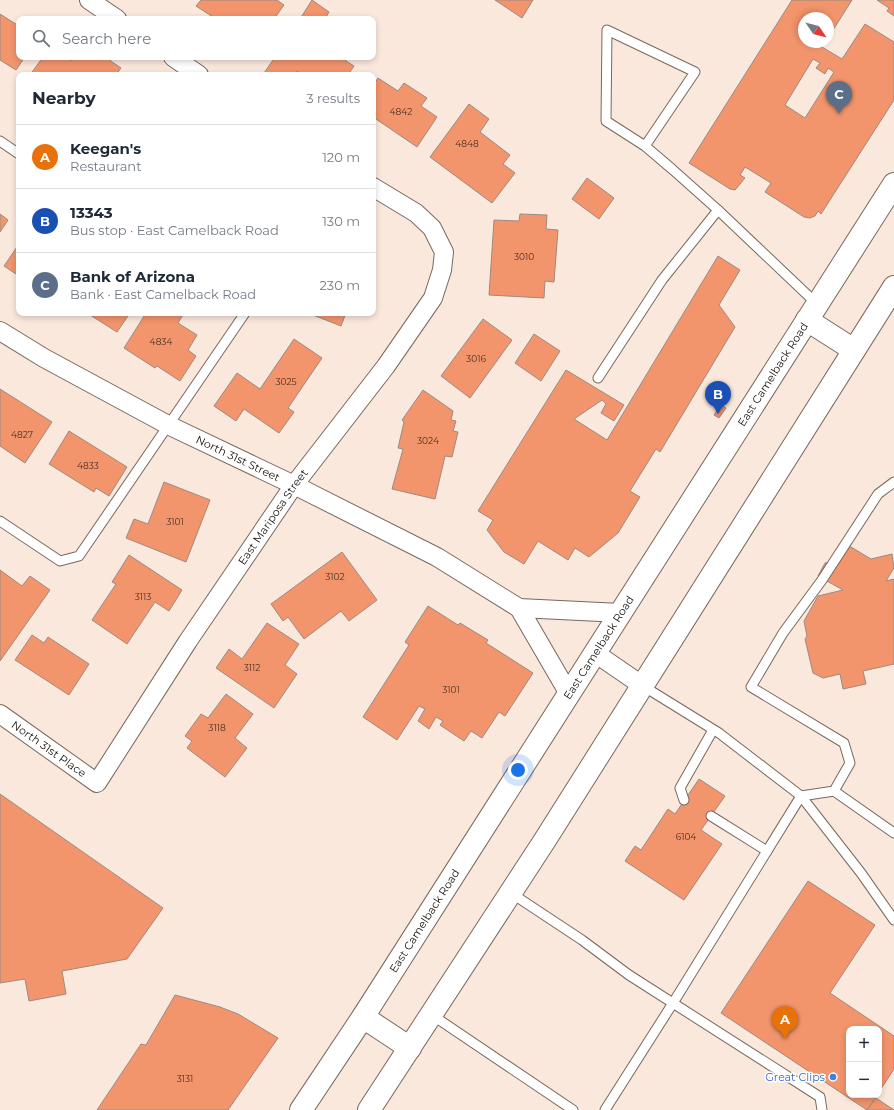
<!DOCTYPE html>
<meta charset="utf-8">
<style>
:root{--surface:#fff;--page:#f2f2f3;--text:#1f2937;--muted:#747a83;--line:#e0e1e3;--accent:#6d62dc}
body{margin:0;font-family:Montserrat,sans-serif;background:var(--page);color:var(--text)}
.controls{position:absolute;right:12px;bottom:12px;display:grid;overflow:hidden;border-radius:8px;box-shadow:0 2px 6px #0003}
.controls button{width:36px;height:36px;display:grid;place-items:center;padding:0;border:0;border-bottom:1px solid var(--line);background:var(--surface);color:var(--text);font:20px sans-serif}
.compass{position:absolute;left:798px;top:12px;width:36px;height:36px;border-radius:50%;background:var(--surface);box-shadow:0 2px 6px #0003;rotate:125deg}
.you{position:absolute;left:518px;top:770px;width:14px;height:14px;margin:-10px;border:3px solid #fff;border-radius:50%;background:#1a73e8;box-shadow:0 0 0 6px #1a73e833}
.badge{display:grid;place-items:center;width:26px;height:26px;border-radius:50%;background:var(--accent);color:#fff;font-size:13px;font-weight:700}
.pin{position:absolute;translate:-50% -33px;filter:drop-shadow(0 1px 2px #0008)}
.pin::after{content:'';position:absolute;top:21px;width:14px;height:12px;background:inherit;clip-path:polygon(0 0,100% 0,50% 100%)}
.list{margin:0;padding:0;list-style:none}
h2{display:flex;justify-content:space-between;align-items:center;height:52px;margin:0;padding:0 16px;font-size:17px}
h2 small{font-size:13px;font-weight:400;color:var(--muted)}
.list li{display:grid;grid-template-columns:26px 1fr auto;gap:12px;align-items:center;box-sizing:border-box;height:64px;padding:0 16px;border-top:1px solid var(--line)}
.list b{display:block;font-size:15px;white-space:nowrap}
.list p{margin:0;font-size:13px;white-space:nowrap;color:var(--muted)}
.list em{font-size:13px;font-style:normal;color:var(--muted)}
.icon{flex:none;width:22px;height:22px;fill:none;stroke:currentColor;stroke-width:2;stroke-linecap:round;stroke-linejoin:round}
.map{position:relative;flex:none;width:894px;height:1110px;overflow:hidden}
.search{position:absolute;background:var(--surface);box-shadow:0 2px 6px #0003;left:16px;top:16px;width:360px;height:44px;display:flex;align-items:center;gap:10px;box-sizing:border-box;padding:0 14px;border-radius:8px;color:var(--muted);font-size:15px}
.panel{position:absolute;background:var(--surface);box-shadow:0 2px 6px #0003;left:16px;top:72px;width:360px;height:244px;border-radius:8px}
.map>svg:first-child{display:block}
.building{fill:#f2946c;stroke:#9d8a82;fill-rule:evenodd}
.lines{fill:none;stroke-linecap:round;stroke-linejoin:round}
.lane-casing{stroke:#78685d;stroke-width:11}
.street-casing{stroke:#78685d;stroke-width:20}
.primary-casing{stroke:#78685d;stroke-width:24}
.lane{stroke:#fff;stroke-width:9}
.street{stroke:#fff;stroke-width:18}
.primary{stroke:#fff;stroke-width:22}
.shop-dot{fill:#3f7fe0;stroke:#fff;stroke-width:1.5}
.labels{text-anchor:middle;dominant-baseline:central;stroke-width:3;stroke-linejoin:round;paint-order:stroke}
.number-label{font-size:9px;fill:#4d3123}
.street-label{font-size:11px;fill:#16100b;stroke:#fff}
.shop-label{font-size:11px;fill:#366cbe;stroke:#fff;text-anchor:end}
</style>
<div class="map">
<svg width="894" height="1110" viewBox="0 0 894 1110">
<rect width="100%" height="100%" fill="#fbe8dc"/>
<!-- building -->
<g class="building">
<path d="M201,0H277L284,5L274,19H216L196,6Z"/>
<path d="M312,0L329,12L325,19H300Z"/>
<path d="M495,0H533L522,18Z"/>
<path d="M792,0H852L828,38V18H804V42H825L822,47L842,59L865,24L894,42V100L821,214L818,211L815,216L810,218L804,217L765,192L771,183L745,167L740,175L745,178L735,190L730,189L689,163ZM813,59L820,63L816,68L825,74L828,68L834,72L805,118L785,105Z"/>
<path d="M877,0H894V16L887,11L889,8Z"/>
<path d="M0,14L19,26V57H25L16,70L0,60Z"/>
<path d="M43,57H66L71,61L73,57H105L121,68L116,75H30Z"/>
<path d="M275,57H340L354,66L348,75H303L297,71L294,75H268L264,73Z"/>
<path d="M378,78L398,91L404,83L427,98L421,106L437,117L417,147L373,117V86Z"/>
<path d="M469,104L489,119L480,132L510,155L503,164L515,173L492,203L430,157Z"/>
<path d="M587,178L614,198L599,219L572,199Z"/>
<path d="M0,214L8,220L0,232Z"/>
<path d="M520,214L547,215L546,229L558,230L554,282L545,281L544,298L489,295L494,220L519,221Z"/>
<path d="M19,244V276L4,266Z"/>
<path d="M718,256L740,270L719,305L735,327L660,452L656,449L630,491L640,497L618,533L589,557L575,548L568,560L538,541L524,564L504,552L487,530L493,520L478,511L566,370L624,405L614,421L601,413L606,404L602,400L574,419L607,440Z"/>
<path d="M87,313H130L117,332Z"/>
<path d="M146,313H184L178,323L197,335L188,350L196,356L180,381L157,366L155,368L124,348Z"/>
<path d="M308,313H346L341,326Z"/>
<path d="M483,319L512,340L470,398L441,376Z"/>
<path d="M534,334L560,351L541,381L515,363Z"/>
<path d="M294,339L322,358L288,408L294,412L279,433L244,409L236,421L214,406L237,373L260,389Z"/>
<path d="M0,389L52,422L25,463L0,446Z"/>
<path d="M423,390L453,411L451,420L456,421L453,431L458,432L452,457L445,456L435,499L392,489L403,449L398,448L404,422L402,420Z"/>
<path d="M721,405L726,408L719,418L714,415Z"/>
<path d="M69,431L127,467L109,496L96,488L94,492L49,464Z"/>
<path d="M164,482L210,500L186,562L126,538L134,519L148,524Z"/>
<path d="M846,544L871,559L892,554L894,568L886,581L894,579V664L863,671L866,684L843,689L840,674L823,678L813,673L805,639L807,636L804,621L818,596L843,590L818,576L825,563L836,561Z"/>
<path d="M342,552L377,600L349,621L341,611L304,639L288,617L283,621L271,604Z"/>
<path d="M129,555L182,590L169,611L155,602L127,644L92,620L116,584L112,582Z"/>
<path d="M0,570L22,586L30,576L50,590L0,661Z"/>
<path d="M428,606L458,625L460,623L488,640L486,643L533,673L505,716L499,712L482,738L471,731L464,741L440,725L443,721L436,717L429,729L418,721L425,709L419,706L397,740L363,717L409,645L405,642Z"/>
<path d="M267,623L299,644L285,665L297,674L274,708L216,668L229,649L242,659Z"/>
<path d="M32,635L44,643L48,637L89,664L69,695L15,660Z"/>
<path d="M226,694L253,714L235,738L247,748L225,777L187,748L192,741L185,736L201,714L208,718Z"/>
<path d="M699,779L725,796L701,830L722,844L684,900L625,861L635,846L641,850L668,809L675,814Z"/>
<path d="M0,794L163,908L127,959L62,971L66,994L29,1001L25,979L0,983Z"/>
<path d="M808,881L875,925L830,993L894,1036V1069L879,1092V1029H849V1095H877L867,1110L721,1013Z"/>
<path d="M175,995L220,1007L238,1014L278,1038L228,1110H97L141,1044L146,1045Z"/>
<path d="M876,1098L894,1110H867Z"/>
</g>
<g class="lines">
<defs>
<g id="lane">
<path d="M0,141L19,154"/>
<path d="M645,146L695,72L607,30L606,121L645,146L672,169L718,210L817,304"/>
<path d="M598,378L662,280L718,210"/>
<path d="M0,521L60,561L79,556L245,313"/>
<path d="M643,686L719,733L801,796L861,873L894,920"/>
<path d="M834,791L894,833"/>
<path d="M684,800L680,788L713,730"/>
<path d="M711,816L767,851"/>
<path d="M511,893L582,940L629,975L820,1097L822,1110"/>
<path d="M432,1015L573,1110"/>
<path d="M605,1110L673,1003L801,796L834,791L850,763L844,743L751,687L783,633L822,580L878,494L894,482"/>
</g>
<g id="street">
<path d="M89,0L117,19"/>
<path d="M173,57L199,75"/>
<path id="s1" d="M0,331L44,358L168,425L294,485L437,557L519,608L621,613"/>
<path d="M519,608L569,694"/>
<path d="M595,653L643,686"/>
<path id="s2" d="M0,714L97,783L188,641L294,485L386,366L433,298L442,270L444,252L432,228L416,213L373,187"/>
</g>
<g id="primary">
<path d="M807,320L854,350"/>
<path d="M363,1017L410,1048"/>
<path id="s3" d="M301,1110L363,1017L894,184"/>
<path d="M369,1110L545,840L894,287"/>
</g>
</defs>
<!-- lane casing -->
<use href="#lane" class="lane-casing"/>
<!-- street casing -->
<use href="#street" class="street-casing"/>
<!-- primary casing -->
<use href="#primary" class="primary-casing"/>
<!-- lane -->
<use href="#lane" class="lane"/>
<!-- street -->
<use href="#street" class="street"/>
<!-- primary -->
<use href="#primary" class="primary"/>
</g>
<!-- markers -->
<circle class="shop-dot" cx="833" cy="1077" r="4"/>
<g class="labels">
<!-- number labels -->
<g class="number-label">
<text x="401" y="111">4842</text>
<text x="467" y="143">4848</text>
<text x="524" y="256">3010</text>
<text x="161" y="341">4834</text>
<text x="476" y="358">3016</text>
<text x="286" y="381">3025</text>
<text x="22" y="434">4827</text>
<text x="428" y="440">3024</text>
<text x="88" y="465">4833</text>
<text x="175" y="521">3101</text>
<text x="335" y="576">3102</text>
<text x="143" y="596">3113</text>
<text x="252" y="667">3112</text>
<text x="451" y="689">3101</text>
<text x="217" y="727">3118</text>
<text x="686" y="836">6104</text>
<text x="185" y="1078">3131</text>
</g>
<!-- street labels -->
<g class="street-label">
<text stroke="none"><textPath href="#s3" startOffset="874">East Camelback Road</textPath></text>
<text stroke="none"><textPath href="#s1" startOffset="270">North 31st Street</textPath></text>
<text stroke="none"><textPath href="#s2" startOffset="438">East Mariposa Street</textPath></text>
<text stroke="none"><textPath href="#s3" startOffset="550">East Camelback Road</textPath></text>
<text stroke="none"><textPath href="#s2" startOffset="60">North 31st Place</textPath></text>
<text stroke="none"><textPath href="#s3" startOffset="226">East Camelback Road</textPath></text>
</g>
<!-- shop labels -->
<g class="shop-label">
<text x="825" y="1077">Great Clips</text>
</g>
</g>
</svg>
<div class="controls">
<button>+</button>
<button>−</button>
</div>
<svg class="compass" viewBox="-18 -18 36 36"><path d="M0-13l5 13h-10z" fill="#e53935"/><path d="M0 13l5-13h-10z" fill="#747a83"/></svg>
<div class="you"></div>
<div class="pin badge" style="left:785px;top:1039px;background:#e8710a">A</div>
<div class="pin badge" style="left:718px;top:414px;background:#1a4fb4">B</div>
<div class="pin badge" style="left:839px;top:114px;background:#5c6f8a">C</div>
<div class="search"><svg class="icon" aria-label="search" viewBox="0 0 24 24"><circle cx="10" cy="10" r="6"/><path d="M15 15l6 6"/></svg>Search here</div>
<section class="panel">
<h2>Nearby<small>3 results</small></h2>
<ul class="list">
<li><span class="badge" style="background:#e8710a">A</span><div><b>Keegan's</b><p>Restaurant</p></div><em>120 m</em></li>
<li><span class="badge" style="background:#1a4fb4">B</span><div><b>13343</b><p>Bus stop · East Camelback Road</p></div><em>130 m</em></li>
<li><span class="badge" style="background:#5c6f8a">C</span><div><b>Bank of Arizona</b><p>Bank · East Camelback Road</p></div><em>230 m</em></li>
</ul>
</section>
</div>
